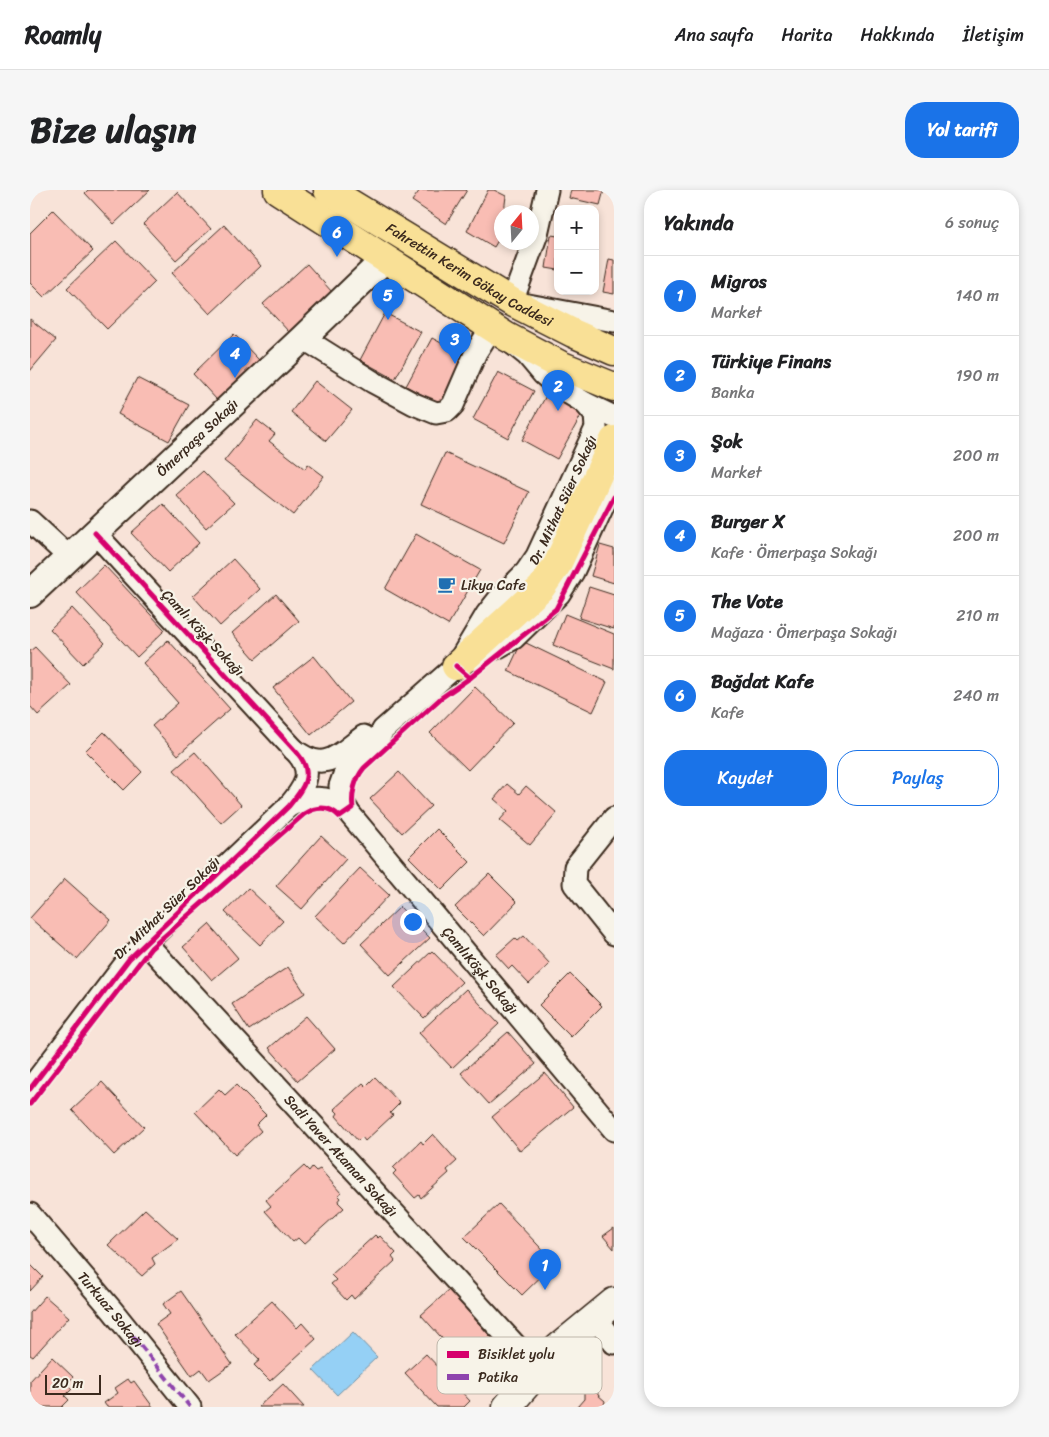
<!DOCTYPE html>
<html lang="tr">
<meta charset="utf-8">
<style>
:root{--surface:#fff;--page:#f6f6f6;--text:#202124;--muted:#757577;--line:#e0e0e0;--accent:#1a73e8}
body{margin:0;font-family:Sriracha,sans-serif;background:var(--page);color:var(--text)}
.controls{position:absolute;right:15px;top:15px;display:grid;overflow:hidden;border-radius:10px;box-shadow:0 2px 8px #0003}
.controls button{width:45px;height:45px;display:grid;place-items:center;padding:0;border:0;border-bottom:1px solid var(--line);background:var(--surface);color:var(--text);font:25px sans-serif}
.compass{position:absolute;left:464px;top:15px;width:45px;height:45px;border-radius:50%;background:var(--surface);box-shadow:0 2px 8px #0003;rotate:18deg}
.scale{position:absolute;left:15px;bottom:12px;width:56px;box-sizing:border-box;padding-left:5px;border:2px solid #3b2a1e;border-top:0;font-size:14px;line-height:18px;white-space:nowrap;color:#3b2a1e;-webkit-text-stroke:4px #f7f3e8;paint-order:stroke}
.you{position:absolute;left:382px;top:731px;width:18px;height:18px;margin:-12px;border:4px solid #fff;border-radius:50%;background:#1a73e8;box-shadow:0 0 0 8px #1a73e833}
.badge{display:grid;place-items:center;width:32px;height:32px;border-radius:50%;background:var(--accent);color:#fff;font-size:16px;font-weight:700}
.pin{position:absolute;translate:-50% -41px;filter:drop-shadow(0 1px 2px #0008)}
.pin::after{content:'';position:absolute;top:26px;width:18px;height:15px;background:inherit;clip-path:polygon(0 0,100% 0,50% 100%)}
.list{margin:0;padding:0;list-style:none}
h2{display:flex;justify-content:space-between;align-items:center;height:65px;margin:0;padding:0 20px;font-size:21px}
h2 small{font-size:16px;font-weight:400;color:var(--muted)}
.list li{display:grid;grid-template-columns:32px 1fr auto;gap:15px;align-items:center;box-sizing:border-box;height:80px;padding:0 20px;border-top:1px solid var(--line)}
.list b{display:block;font-size:19px;white-space:nowrap}
.list p{margin:0;font-size:16px;white-space:nowrap;color:var(--muted)}
.list em{font-size:16px;font-style:normal;color:var(--muted)}
.actions{display:flex;gap:10px;padding:15px 20px}
.actions a{flex:1;padding:11px 0;border:1px solid var(--accent);border-radius:20px;text-align:center;font-size:18px;color:var(--accent)}
.actions .main{background:var(--accent);color:#fff}
.map{position:relative;flex:none;width:584px;height:1217px;overflow:hidden;border-radius:20px}
header{display:flex;align-items:center;gap:30px;box-sizing:border-box;height:70px;padding:0 25px;background:var(--surface);border-bottom:1px solid var(--line)}
header strong{font-size:24px}
nav{display:flex;gap:28px;margin-inline-start:auto;font-size:18px}
.intro{display:flex;align-items:center;justify-content:space-between;box-sizing:border-box;height:120px;padding:0 30px}
h1{margin:0;font-size:35px}
.button{padding:12px 22px;border-radius:20px;background:var(--accent);color:#fff;font-size:18px;font-weight:700}
main{display:flex;gap:30px;padding:0 30px}
aside{flex:1;background:var(--surface);border-radius:20px;box-shadow:0 2px 8px #0003}
.map>svg:first-child{display:block}
.water{fill:#95d0f5;stroke:#718e9f}
.building{fill:#f9bdb4;stroke:#3b2a1e}
.lines{fill:none;stroke-linecap:round;stroke-linejoin:round}
.minor-casing{stroke:#3b2a1e;stroke-width:25}
.tertiary-casing{stroke:#3b2a1e;stroke-width:30}
.secondary-casing{stroke:#3b2a1e;stroke-width:31}
.primary-casing{stroke:#3b2a1e;stroke-width:31}
.minor{stroke:#f7f3e8;stroke-width:21}
.tertiary{stroke:#f7f3e8;stroke-width:26}
.secondary{stroke:#f7f3e8;stroke-width:28}
.primary{stroke:#f9e096;stroke-width:28}
.quiet{stroke:#8e44ad;stroke-width:4;stroke-dasharray:8 4;stroke-linecap:butt}
.cycleway-casing{stroke:#f7f3e8;stroke-width:8}
.cycleway{stroke:#d6006c;stroke-width:5}
.labels{text-anchor:middle;dominant-baseline:central;stroke-width:4.5;stroke-linejoin:round;paint-order:stroke}
.street-label{font-size:14px;fill:#3b2a1e;stroke:#f7f3e8}
.poi-label{font-size:14px;fill:#3b2a1e;stroke:#f7f3e8;text-anchor:start}
.key{fill:#f7f3e8;stroke:#bfb7ab;stroke-width:1}
.key-label{font-size:14px;fill:#3b2a1e}
</style>
<header>
<strong>Roamly</strong>
<nav><a>Ana sayfa</a><a>Harita</a><a>Hakkında</a><a>İletişim</a></nav>
</header>
<div class="intro"><h1>Bize ulaşın</h1><a class="button">Yol tarifi</a></div>
<main>
<div class="map">
<svg width="584" height="1217" viewBox="0 0 584 1217">
<rect width="100%" height="100%" fill="#f8e3d8"/>
<filter id="ink" filterUnits="userSpaceOnUse"><feTurbulence type="fractalNoise" baseFrequency=".02" numOctaves="2"/><feDisplacementMap in="SourceGraphic" scale="10" xChannelSelector="R" yChannelSelector="G"/><feConvolveMatrix kernelMatrix="1 2 1 2 8 2 1 2 1" color-interpolation-filters="sRGB"/></filter>
<g filter="url(#ink)">
<!-- water -->
<path class="water" d="M323,1142L347,1167L307,1205L283,1180Z"/>
<!-- building -->
<g class="building">
<path d="M58,0H120L84,34L55,3Z"/>
<path d="M390,0H437L416,34L382,11Z"/>
<path d="M458,0H464L476,6L474,22H472L470,47L464,57L437,41Z"/>
<path d="M541,0H574L570,15L539,8Z"/>
<path d="M147,2L181,39L146,70L113,34Z"/>
<path d="M23,20L63,61L14,107L0,93V43Z"/>
<path d="M194,35L231,76L180,124L142,83Z"/>
<path d="M521,45L528,46V80L516,78Z"/>
<path d="M86,51L125,92L77,139L37,98Z"/>
<path d="M579,69L584,70V104L573,102Z"/>
<path d="M277,74L302,102L259,142L233,114Z"/>
<path d="M355,123L391,142L365,189L330,170Z"/>
<path d="M0,129L26,150L0,181Z"/>
<path d="M204,144L229,170L187,210L163,184Z"/>
<path d="M402,148L437,167L412,215L376,196Z"/>
<path d="M468,182L504,201L478,248L443,229Z"/>
<path d="M107,188L159,215L139,251L88,224Z"/>
<path d="M285,191L322,220L296,251L261,222Z"/>
<path d="M518,202L553,222L527,269L492,250Z"/>
<path d="M227,230L245,244L239,251L275,279L278,274L294,286L263,325L194,271Z"/>
<path d="M415,263L499,302L474,353L391,314Z"/>
<path d="M173,281L204,313L176,338L146,305Z"/>
<path d="M133,314L169,353L138,382L101,343Z"/>
<path d="M386,344L450,380L418,435L355,399Z"/>
<path d="M570,355L584,359V393L561,386Z"/>
<path d="M203,369L230,399L190,436L163,406Z"/>
<path d="M74,375L135,440L107,467L46,402Z"/>
<path d="M559,397L584,405V439L549,428Z"/>
<path d="M246,404L269,431L225,469L202,443Z"/>
<path d="M42,418L75,453L53,474L20,439Z"/>
<path d="M535,424L584,444V479L523,455Z"/>
<path d="M138,450L200,519L148,565L122,536L148,513L113,473Z"/>
<path d="M492,451L577,492L563,522L478,481Z"/>
<path d="M5,457L41,495L8,525L0,516V461Z"/>
<path d="M284,466L321,512L281,545L243,498Z"/>
<path d="M445,497L483,533L438,580L400,543Z"/>
<path d="M74,542L112,582L94,600L55,561Z"/>
<path d="M165,562L211,615L191,633L144,580Z"/>
<path d="M369,582L401,616L372,643L340,609Z"/>
<path d="M477,594L489,604L496,596L527,623L500,655L470,630L478,621L464,609Z"/>
<path d="M407,639L440,672L412,700L379,667Z"/>
<path d="M291,646L316,669L272,719L246,696Z"/>
<path d="M330,678L359,705L314,753L285,726Z"/>
<path d="M459,684L487,712L454,746L425,717Z"/>
<path d="M35,689L81,730L47,769L0,728Z"/>
<path d="M218,698L253,731L230,755L195,722Z"/>
<path d="M370,717L400,748L360,785L331,754Z"/>
<path d="M179,734L208,768L182,790L153,757Z"/>
<path d="M494,746L520,774L499,794L482,776L479,779L466,765L485,748L488,751Z"/>
<path d="M402,761L432,792L394,828L364,797Z"/>
<path d="M258,777L275,803L219,840L202,814Z"/>
<path d="M540,784L572,816L541,847L509,815Z"/>
<path d="M436,799L469,834L422,878L389,843Z"/>
<path d="M276,826L305,859L268,891L239,858Z"/>
<path d="M478,842L506,874L459,914L431,883Z"/>
<path d="M515,883L543,917L490,961L462,927Z"/>
<path d="M345,887L370,913L360,923L363,925L335,951L332,947L328,951L306,926L308,923L304,919L333,893L336,896Z"/>
<path d="M72,892L114,937L84,965L42,920Z"/>
<path d="M206,895L236,925L226,935L231,941L205,965L165,922L189,899L195,905Z"/>
<path d="M403,944L427,971L417,980L419,983L391,1008L389,1005L385,1008L363,984L366,981L363,978L391,951L393,954Z"/>
<path d="M274,976L279,981L282,977L286,981L290,979L311,1003L308,1005L311,1008L308,1012L314,1018L274,1054L268,1048L263,1052L235,1021L241,1016L236,1010Z"/>
<path d="M469,1014L525,1073L492,1105L434,1047Z"/>
<path d="M115,1019L148,1049L122,1068L125,1074L112,1086L78,1055Z"/>
<path d="M584,1038V1059L573,1046Z"/>
<path d="M345,1045L348,1048L350,1046L366,1063L362,1067L365,1071L324,1109L321,1105L316,1110L301,1094L306,1090L301,1085Z"/>
<path d="M0,1074L13,1087L0,1101Z"/>
<path d="M419,1100L475,1163L448,1188L391,1125Z"/>
<path d="M151,1101L202,1174L179,1190L171,1179L162,1186L126,1134L140,1124L133,1114Z"/>
<path d="M15,1106L39,1127L3,1167L0,1165V1123Z"/>
<path d="M242,1111L267,1138L272,1133L286,1149L240,1191L224,1175L230,1170L205,1144Z"/>
<path d="M396,1164L440,1211L434,1217H407L375,1183Z"/>
<path d="M22,1167L43,1187L37,1194L42,1199L35,1206L39,1210L32,1217H0V1191Z"/>
<path d="M98,1189L101,1193L104,1191L123,1217H77L74,1213L88,1203L85,1198Z"/>
<path d="M253,1194L274,1217H228Z"/>
<path d="M554,1198H567L568,1205L575,1211L574,1215L576,1217H547L554,1209Z"/>
</g>
<g class="lines">
<defs>
<g id="minor">
<path d="M517,0L507,44L482,112L584,131"/>
<path d="M273,148L343,192L384,214L406,223L417,221L423,215L446,162L462,137L497,165L513,184L527,196L555,213L584,227"/>
<path d="M0,331L39,367"/>
<path d="M440,470L468,457L484,448L529,404L543,382L584,292"/>
<path d="M263,559C295,585 309,564 334,546"/>
<path id="s1" d="M259,616C277,607 296,604 314,617L584,940"/>
<path id="s2" d="M318,621L312,610L310,596L315,582L342,558L353,540L426,476L457,424L468,410L496,382L507,366L566,238L565,225L555,213"/>
<path d="M584,628L545,677L544,694L584,744"/>
<path id="s3" d="M115,752L508,1180"/>
<path d="M0,899L99,769L259,616C273,599 285,584 268,564L65,343"/>
<path id="s4" d="M0,1024L82,1120L160,1217"/>
<path d="M565,1127L584,1153"/>
</g>
<g id="tertiary">
<path id="s5" d="M0,404L273,148L355,69"/>
</g>
<path id="secondary" d="M477,1217L528,1158L584,1112"/>
<g id="primary">
<path d="M248,0L477,147L530,175L584,197"/>
<path id="s6" d="M298,0L482,112L543,143L584,161"/>
<path d="M426,476L511,398L527,375L584,250"/>
</g>
</defs>
<!-- minor casing -->
<use href="#minor" class="minor-casing"/>
<!-- tertiary casing -->
<use href="#tertiary" class="tertiary-casing"/>
<!-- secondary casing -->
<use href="#secondary" class="secondary-casing"/>
<!-- primary casing -->
<use href="#primary" class="primary-casing"/>
<!-- minor -->
<use href="#minor" class="minor"/>
<!-- tertiary -->
<use href="#tertiary" class="tertiary"/>
<!-- secondary -->
<use href="#secondary" class="secondary"/>
<!-- primary -->
<use href="#primary" class="primary"/>
<!-- quiet -->
<path class="quiet" d="M103,1146L160,1217"/>
<defs>
<g id="cycleway">
<path d="M426,476L440,488L526,419L584,307"/>
<path d="M0,899L99,769L259,616C273,599 285,584 268,564L65,343"/>
<path d="M0,914L121,758L274,624C287,616 299,615 310,627L323,618C321,604 325,589 334,578L411,508L440,488"/>
</g>
</defs>
<!-- cycleway casing -->
<use href="#cycleway" class="cycleway-casing"/>
<!-- cycleway -->
<use href="#cycleway" class="cycleway"/>
</g>
</g>
<!-- icons -->
<defs>
<symbol id="cafe-bare" viewBox="-9 -9 18 18"><path d="M-5.5-4.5H6V0H3Q3 3.5 0 3.5H-2.5Q-5.5 3.5-5.5 0ZM3-3.2v2h1.7v-2ZM-6 4.5H4V6H-6Z" fill="#1f6fb2" stroke="#f7f3e8" stroke-width="2.5" paint-order="stroke"/></symbol>
</defs>
<g fill-rule="evenodd">
<use href="#cafe-bare" x="404" y="382" width="25" height="25"/>
</g>
<g class="labels">
<!-- street labels -->
<g class="street-label">
<text stroke="none"><textPath href="#s6" startOffset="165">Fahrettin Kerim Gökay Caddesi</textPath></text>
<text stroke="none"><textPath href="#s5" startOffset="229">Ömerpaşa Sokağı</textPath></text>
<text stroke="none"><textPath href="#s2" startOffset="395">Dr. Mithat Süer Sokağı</textPath></text>
<text transform="translate(173 443) rotate(47)">Çamlı Köşk Sokağı</text>
<text transform="translate(137 718) rotate(-44)">Dr. Mithat Süer Sokağı</text>
<text stroke="none"><textPath href="#s1" startOffset="271">ÇamlıKöşk Sokağı</textPath></text>
<text stroke="none"><textPath href="#s3" startOffset="290">Sadi Yaver Ataman Sokağı</textPath></text>
<text stroke="none"><textPath href="#s4" startOffset="125">Turkuaz Sokağı</textPath></text>
</g>
<!-- poi labels -->
<g class="poi-label">
<text x="431" y="395">Likya Cafe</text>
</g>
</g>
<!-- legend -->
<rect x="407" y="1147" width="165" height="57" rx="8" class="key"/>
<rect x="417" y="1161" width="22" height="7" fill="#d6006c"/>
<rect x="417" y="1184" width="22" height="6" fill="#8e44ad"/>
<g class="key-label">
<text x="448" y="1169">Bisiklet yolu</text>
<text x="448" y="1192">Patika</text>
</g>
</svg>
<div class="controls">
<button>+</button>
<button>−</button>
</div>
<svg class="compass" viewBox="-18 -18 36 36"><path d="M0-13l5 13h-10z" fill="#e53935"/><path d="M0 13l5-13h-10z" fill="#757577"/></svg>
<div class="scale">20 m</div>
<div class="you"></div>
<div class="pin badge" style="left:515px;top:1100px">1</div>
<div class="pin badge" style="left:528px;top:221px">2</div>
<div class="pin badge" style="left:425px;top:174px">3</div>
<div class="pin badge" style="left:205px;top:188px">4</div>
<div class="pin badge" style="left:358px;top:130px">5</div>
<div class="pin badge" style="left:307px;top:67px">6</div>
</div>
<aside>
<h2>Yakında<small>6 sonuç</small></h2>
<ul class="list">
<li><span class="badge">1</span><div><b>Migros</b><p>Market</p></div><em>140 m</em></li>
<li><span class="badge">2</span><div><b>Türkiye Finans</b><p>Banka</p></div><em>190 m</em></li>
<li><span class="badge">3</span><div><b>Şok</b><p>Market</p></div><em>200 m</em></li>
<li><span class="badge">4</span><div><b>Burger X</b><p>Kafe · Ömerpaşa Sokağı</p></div><em>200 m</em></li>
<li><span class="badge">5</span><div><b>The Vote</b><p>Mağaza · Ömerpaşa Sokağı</p></div><em>210 m</em></li>
<li><span class="badge">6</span><div><b>Bağdat Kafe</b><p>Kafe</p></div><em>240 m</em></li>
</ul>
<div class="actions"><a class="main">Kaydet</a><a>Paylaş</a></div>
</aside>
</main>
